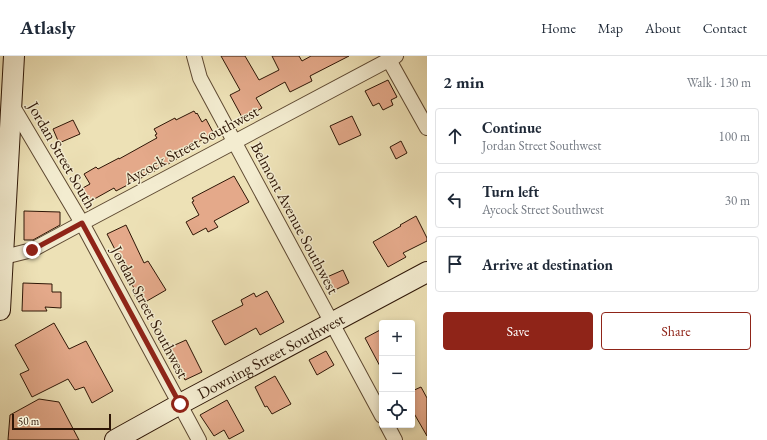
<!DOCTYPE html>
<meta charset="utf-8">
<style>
:root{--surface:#fff;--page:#f6f6f7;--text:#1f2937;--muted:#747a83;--line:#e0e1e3;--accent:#8f2418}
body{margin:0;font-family:"EB Garamond",serif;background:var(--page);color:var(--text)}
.controls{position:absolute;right:12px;bottom:12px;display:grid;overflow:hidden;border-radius:4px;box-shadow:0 2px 6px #0003}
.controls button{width:36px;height:36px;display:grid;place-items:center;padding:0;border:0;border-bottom:1px solid var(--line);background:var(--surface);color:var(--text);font:20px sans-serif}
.scale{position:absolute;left:12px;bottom:10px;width:99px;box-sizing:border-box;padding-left:4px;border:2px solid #2e1606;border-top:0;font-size:11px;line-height:14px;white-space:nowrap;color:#2e1606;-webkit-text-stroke:3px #f3ecd0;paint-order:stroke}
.stop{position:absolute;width:12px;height:12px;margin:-9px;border:3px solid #8f2418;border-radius:50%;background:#fff}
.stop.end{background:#8f2418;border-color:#fff;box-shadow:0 1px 4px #0008}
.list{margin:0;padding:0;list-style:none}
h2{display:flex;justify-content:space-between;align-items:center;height:52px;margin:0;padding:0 16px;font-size:17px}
h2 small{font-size:13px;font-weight:400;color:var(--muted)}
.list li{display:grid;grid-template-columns:26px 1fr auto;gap:12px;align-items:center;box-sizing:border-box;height:56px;margin:0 8px 8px;padding:0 8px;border:1px solid var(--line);border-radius:4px}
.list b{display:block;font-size:15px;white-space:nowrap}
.list p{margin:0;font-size:13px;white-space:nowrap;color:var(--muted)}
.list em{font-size:13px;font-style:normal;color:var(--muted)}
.actions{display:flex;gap:8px;padding:12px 16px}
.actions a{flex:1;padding:9px 0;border:1px solid var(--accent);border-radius:4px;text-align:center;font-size:14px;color:var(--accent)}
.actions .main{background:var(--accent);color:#fff}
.icon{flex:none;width:22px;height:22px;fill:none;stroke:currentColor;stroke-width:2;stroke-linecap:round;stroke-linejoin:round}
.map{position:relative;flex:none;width:427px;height:384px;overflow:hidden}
header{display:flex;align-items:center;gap:24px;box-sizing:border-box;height:56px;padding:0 20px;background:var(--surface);border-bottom:1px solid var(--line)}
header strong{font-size:19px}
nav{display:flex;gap:22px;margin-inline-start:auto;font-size:14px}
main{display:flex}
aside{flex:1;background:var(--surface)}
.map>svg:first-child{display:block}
.building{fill:#e4a98a;stroke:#2e1606}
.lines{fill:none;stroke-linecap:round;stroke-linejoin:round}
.street-casing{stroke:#5e4932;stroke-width:16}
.secondary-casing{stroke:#2e1606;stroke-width:22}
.street{stroke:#f3ecd0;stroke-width:14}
.secondary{stroke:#f3ecd0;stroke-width:20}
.route{stroke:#8f2418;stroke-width:5}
.labels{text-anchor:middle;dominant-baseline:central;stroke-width:3;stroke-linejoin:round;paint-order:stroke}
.street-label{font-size:16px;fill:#2e1606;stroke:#f3ecd0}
</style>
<header>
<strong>Atlasly</strong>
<nav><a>Home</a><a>Map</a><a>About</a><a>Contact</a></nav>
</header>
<main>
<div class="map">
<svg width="427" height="384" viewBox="0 0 427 384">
<rect width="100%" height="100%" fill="#ede1b6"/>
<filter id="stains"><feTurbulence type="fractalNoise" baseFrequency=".005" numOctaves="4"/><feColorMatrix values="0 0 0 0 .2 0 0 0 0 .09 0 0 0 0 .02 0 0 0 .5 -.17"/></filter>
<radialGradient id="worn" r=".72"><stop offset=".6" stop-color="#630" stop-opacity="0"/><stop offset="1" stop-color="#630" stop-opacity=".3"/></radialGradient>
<!-- building -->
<g class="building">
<path d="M221,0H245L259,24L279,14L272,0H299L302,5L311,0H349L310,20L312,25L290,36L285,26L256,42L262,52L243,63L230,39L240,34Z"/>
<path d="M388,24L397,41L391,44L393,49L383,54L379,47L373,50L365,35Z"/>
<path d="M194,55L196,58L197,57L202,66L206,63L214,78L182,94L185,98L168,108L116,135L114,132L89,146L81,133L90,128L84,118L96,111L98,113L119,102V103L155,83L157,82L155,79L157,78L154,73L175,62L176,64Z"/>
<path d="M352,60L361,79L339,89L330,70Z"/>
<path d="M73,64L80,78L59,87L53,73Z"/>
<path d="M401,85L407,97L396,103L390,91Z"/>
<path d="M234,120L249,146L214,165L218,171L208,176L206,172L193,179L186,166L199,159L192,146L194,145L192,142Z"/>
<path d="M24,155L60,156V169L33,184H24Z"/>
<path d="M416,160L427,182V185L403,197L406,201L388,211L373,186L401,170L400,169Z"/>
<path d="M126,169L144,207L148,205L166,234L140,249L133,236L135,234L126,218L127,217L107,178Z"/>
<path d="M343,214L349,227L333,235L327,221Z"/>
<path d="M23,227L52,228V236H61V252L45,251L47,255H22Z"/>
<path d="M267,235L284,266L260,279L256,272L225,289L212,265L243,249L241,244L254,237L256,241Z"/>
<path d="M54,267L69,293L86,285L113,335L92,347L84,331L75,334L68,323L32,341L20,318L29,314L15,289Z"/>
<path d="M382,273V314L365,282Z"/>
<path d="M186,284L202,316L185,324L182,317L179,319L166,293Z"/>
<path d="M326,295L334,309L317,319L309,304Z"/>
<path d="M275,320L291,348L272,358L267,350L265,351L255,331Z"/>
<path d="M421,331L427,342V380L412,354V335Z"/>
<path d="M39,343L59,346L79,384H8L10,359Z"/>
<path d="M227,344L244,375L229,383L224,374L214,380L200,359Z"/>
</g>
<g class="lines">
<defs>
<g id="street">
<path d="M194,0L200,22L382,360"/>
<path d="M389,4L427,72"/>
<path d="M12,49L82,167L199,384"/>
<path d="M0,202L32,194L82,167L396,0"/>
<path d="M387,369L395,384"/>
</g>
<g id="secondary">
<path d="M0,254L14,0"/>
<path id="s1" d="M115,384L180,348L427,216"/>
</g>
</defs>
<!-- street casing -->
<use href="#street" class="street-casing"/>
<!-- secondary casing -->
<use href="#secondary" class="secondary-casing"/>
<!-- street -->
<use href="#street" class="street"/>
<!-- secondary -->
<use href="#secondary" class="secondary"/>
</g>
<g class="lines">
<!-- route -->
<path class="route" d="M32,194L82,167L180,348"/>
</g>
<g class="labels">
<!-- street labels -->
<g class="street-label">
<text transform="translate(191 89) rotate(-28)">Aycock Street Southwest</text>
<text transform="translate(62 99) rotate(60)">Jordan Street South</text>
<text transform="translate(295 162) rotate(62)">Belmont Avenue Southwest</text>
<text transform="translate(150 256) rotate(62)">Jordan Street Southwest</text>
<text stroke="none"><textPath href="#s1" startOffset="177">Downing Street Southwest</textPath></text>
</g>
</g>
<rect width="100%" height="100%" filter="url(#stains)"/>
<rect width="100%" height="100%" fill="url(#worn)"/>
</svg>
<div class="controls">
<button>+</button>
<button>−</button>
<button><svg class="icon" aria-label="locate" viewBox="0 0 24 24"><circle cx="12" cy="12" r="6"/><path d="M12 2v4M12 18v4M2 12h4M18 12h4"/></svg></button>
</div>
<div class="scale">50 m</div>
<div class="stop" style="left:180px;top:348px"></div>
<div class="stop end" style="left:32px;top:194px"></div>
</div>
<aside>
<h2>2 min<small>Walk · 130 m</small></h2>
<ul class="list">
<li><svg class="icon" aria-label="ahead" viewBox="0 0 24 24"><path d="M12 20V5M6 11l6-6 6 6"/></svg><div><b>Continue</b><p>Jordan Street Southwest</p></div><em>100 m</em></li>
<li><svg class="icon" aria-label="left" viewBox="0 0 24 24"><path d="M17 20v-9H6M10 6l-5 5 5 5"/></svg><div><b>Turn left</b><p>Aycock Street Southwest</p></div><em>30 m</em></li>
<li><svg class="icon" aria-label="arrive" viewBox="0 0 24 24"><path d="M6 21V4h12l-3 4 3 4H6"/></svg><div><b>Arrive at destination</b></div></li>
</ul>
<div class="actions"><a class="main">Save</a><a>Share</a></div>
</aside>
</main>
